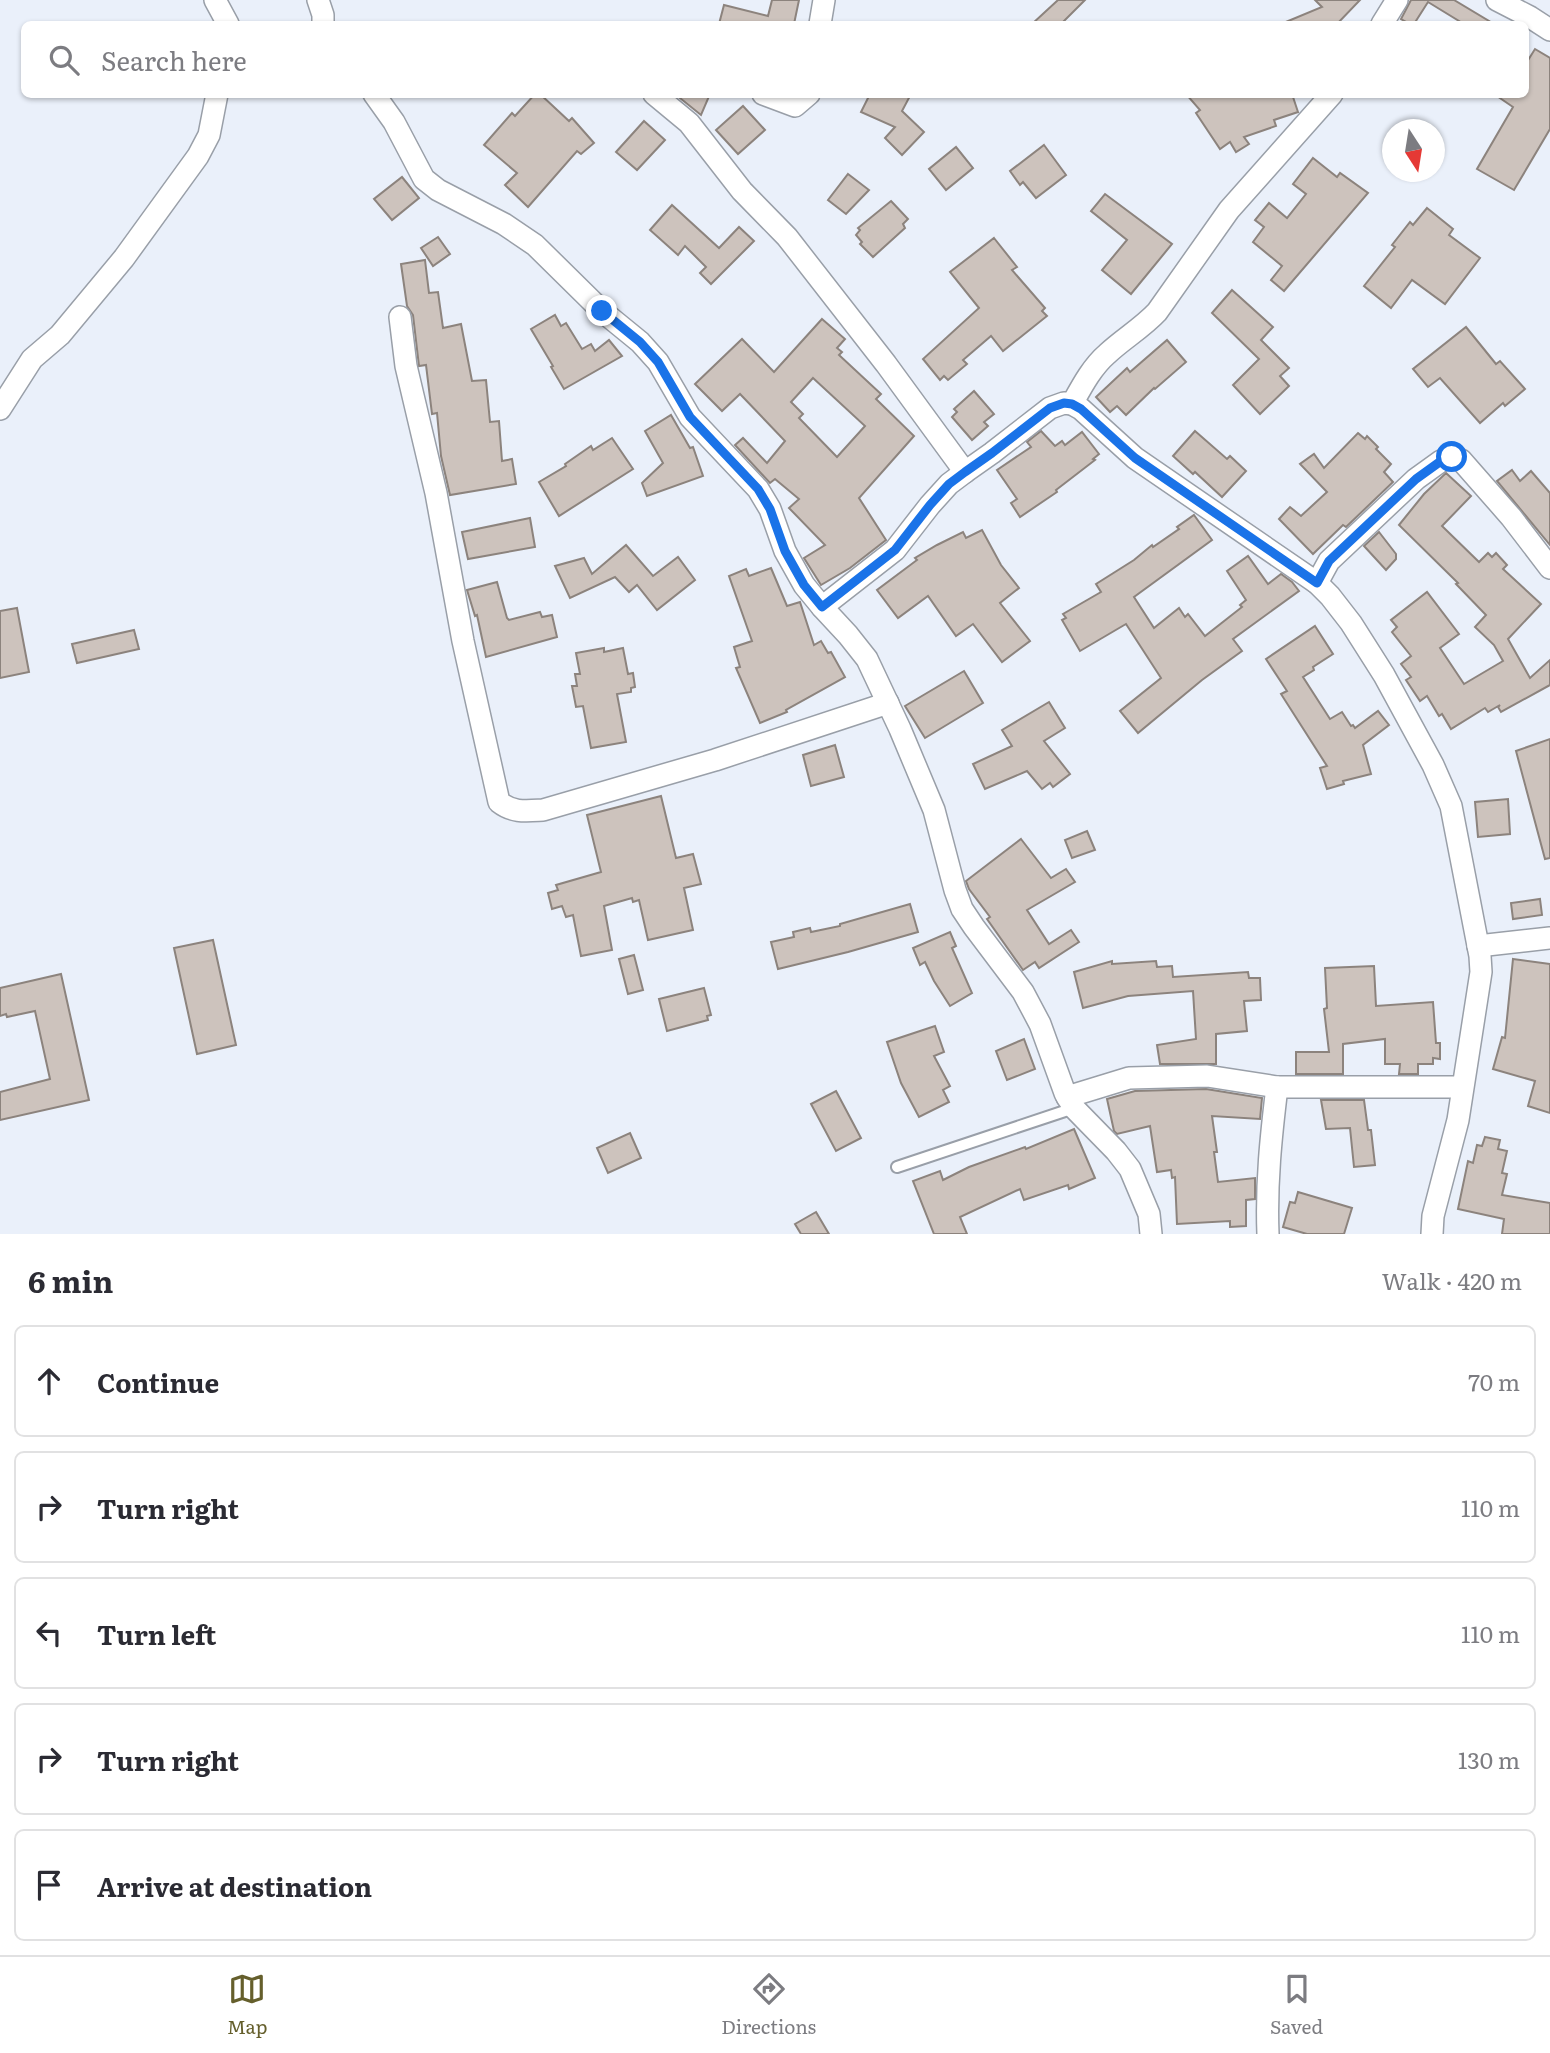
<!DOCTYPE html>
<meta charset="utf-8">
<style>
:root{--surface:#fff;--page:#f7f7f7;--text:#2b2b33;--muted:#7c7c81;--line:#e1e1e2;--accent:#655f2c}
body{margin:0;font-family:Literata,serif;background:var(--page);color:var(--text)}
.compass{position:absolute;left:1382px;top:119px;width:63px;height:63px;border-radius:50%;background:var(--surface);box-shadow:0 2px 5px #0004;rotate:168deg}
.stop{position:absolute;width:21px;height:21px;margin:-16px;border:5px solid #1a73e8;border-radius:50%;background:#fff}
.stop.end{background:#1a73e8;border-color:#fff;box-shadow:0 2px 7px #0008}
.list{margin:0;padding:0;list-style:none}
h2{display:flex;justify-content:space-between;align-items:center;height:91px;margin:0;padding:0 28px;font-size:30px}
h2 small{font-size:23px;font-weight:400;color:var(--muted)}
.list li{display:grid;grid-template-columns:46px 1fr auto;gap:21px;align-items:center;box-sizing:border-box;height:112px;margin:0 14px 14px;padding:0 14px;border:2px solid var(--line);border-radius:10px}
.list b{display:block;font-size:26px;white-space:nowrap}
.list em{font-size:23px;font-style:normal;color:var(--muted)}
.icon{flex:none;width:38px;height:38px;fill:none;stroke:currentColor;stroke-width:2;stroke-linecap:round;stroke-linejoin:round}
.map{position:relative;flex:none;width:1550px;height:1234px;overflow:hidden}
.search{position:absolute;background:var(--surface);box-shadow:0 2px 5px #0004;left:21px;right:21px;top:21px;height:77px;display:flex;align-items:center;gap:18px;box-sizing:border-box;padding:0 24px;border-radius:10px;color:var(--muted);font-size:26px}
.sheet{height:721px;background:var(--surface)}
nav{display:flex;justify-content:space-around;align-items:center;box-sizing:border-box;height:98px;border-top:2px solid var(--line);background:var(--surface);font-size:19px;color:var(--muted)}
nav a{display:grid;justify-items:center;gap:4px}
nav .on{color:var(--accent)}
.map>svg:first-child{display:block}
.building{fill:#cdc3bd;stroke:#8c837d;stroke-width:2;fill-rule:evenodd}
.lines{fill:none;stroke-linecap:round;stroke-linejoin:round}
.lane-casing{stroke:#999fa8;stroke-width:14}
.street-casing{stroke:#999fa8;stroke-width:24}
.lane{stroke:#fff;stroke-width:10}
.street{stroke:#fff;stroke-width:21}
.route{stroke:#1a73e8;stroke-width:9}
</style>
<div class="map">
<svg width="1550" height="1234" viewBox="0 0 1550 1234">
<rect width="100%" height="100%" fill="#eaf0fa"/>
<!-- building -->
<g class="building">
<path d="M772,0H799L794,24H719L724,5L768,16Z"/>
<path d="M1058,0H1085L1061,24H1032Z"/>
<path d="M1315,0H1360L1337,24H1281L1322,7Z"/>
<path d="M1411,0H1454L1494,24H1464L1428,2L1414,24H1410L1401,19Z"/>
<path d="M1535,49L1550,58V129L1514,190L1477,169L1513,107L1494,94H1525V65Z"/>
<path d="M535,94H540L569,121L572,118L594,143L581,154L577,151L528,207L505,185L517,173L484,145L512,113L515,116Z"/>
<path d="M675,94H710L701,115Z"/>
<path d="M870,94H911L902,111L924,132L902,155L885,138L895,127L861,112Z"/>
<path d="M1186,94H1292L1298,112L1274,120L1276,126L1244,137L1249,144L1236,152L1230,142L1220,149L1196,113L1200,110Z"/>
<path d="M743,106L765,130L738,154L716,130Z"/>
<path d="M644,121L665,140L637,170L616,152Z"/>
<path d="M1044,145L1066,175L1036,198L1023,182L1020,185L1010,171Z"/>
<path d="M956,147L973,168L946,190L929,169Z"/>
<path d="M1313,158L1337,177L1340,173L1368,193L1284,291L1271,280L1282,266L1253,242L1264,227L1255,220L1269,203L1287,218L1306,194L1293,184Z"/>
<path d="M848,174L869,190L846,214L828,200Z"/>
<path d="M402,177L419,198L392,220L374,199Z"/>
<path d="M1105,194L1172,244L1131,294L1102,270L1127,240L1091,211Z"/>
<path d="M891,201L908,219L903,224L905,228L873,257L860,244L862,242L856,235L860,230L858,228Z"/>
<path d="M672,205L719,248L739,227L754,241L711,284L700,273L706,267L685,246L678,255L650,230Z"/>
<path d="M1427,208L1453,229L1449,235L1480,258L1445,304L1412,280L1391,308L1364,286L1395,247L1392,245L1410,222L1413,225Z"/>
<path d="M438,237L450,254L433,266L421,248Z"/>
<path d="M994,238L1017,267L1012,270L1045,308L1042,311L1047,316L1003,351L991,336L963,360L967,364L948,380L944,376L940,380L923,359L979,308L950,272Z"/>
<path d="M425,260L429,293L438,292L443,328L461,324L472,381L486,380L490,422L499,421L502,461L512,459L516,484L450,495L441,456L437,413L432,414L426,365L419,366L413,315L407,306L401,264Z"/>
<path d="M1232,290L1273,327L1261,340L1289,368L1280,376L1289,386L1260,414L1233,385L1259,359L1212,313Z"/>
<path d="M555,315L561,326L566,323L582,349L591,344L595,351L609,340L622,356L564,389L551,367L553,366L531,329Z"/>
<path d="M822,319L845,339L837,348L842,352L839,355L881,394L876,399L914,436L859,498L886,540L850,568L821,585L804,558L825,545L789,508L799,499L775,479L770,483L735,445L743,438L767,463L785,441L740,394L722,411L695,384L742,339L774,372ZM813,378L865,426L837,457L799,418L803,414L791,402Z"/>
<path d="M1466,327L1496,364L1500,361L1525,389L1505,406L1503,403L1480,423L1440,378L1428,387L1413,369Z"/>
<path d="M1167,340L1186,362L1155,389L1154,388L1126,415L1117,406L1110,412L1096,397L1127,368L1130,372Z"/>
<path d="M974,391L994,414L984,422L988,426L972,440L952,417L957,412L954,409Z"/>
<path d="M671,415L690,448L693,447L703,476L647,496L642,483L663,463L645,431Z"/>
<path d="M1041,431L1055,446L1062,441L1065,445L1082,432L1099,454L1093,459L1095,460L1056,490L1057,492L1020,517L1011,503L1017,499L997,470L1031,447L1027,442Z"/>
<path d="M1195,431L1227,459L1230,456L1246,471L1222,497L1195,472L1193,474L1173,456Z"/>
<path d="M1358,433L1365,439L1367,436L1378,447L1376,449L1391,464L1384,472L1393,482L1346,527L1343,525L1313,554L1279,519L1290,507L1301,516L1327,492L1300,464L1314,454L1324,468Z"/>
<path d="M612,438L633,469L559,516L539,482L566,466L565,464L591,446L593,450Z"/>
<path d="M1512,470L1520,481L1531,471L1550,493V545L1497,481Z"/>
<path d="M1446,473L1471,496L1442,526L1479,562L1488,553L1492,557L1496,553L1507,565L1503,569L1541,604L1508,639L1530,678L1550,660V685L1501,712L1498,707L1500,705L1488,712L1485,708L1451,729L1442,714L1439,716L1427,696L1420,701L1406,680L1411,677L1401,664L1411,656L1392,632L1397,627L1391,620L1427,592L1459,634L1440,648L1464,684L1503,661L1494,645L1475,627L1486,615L1456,584L1458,583L1399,525L1424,494Z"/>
<path d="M1194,515L1212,540L1134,597L1154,628L1179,608L1185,617L1188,614L1205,636L1242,607L1240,605L1246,600L1227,571L1248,556L1268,584L1281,574L1292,582L1299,591L1233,639L1242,651L1202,680L1138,733L1120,711L1161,678L1126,624L1080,651L1062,620L1066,618L1063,614L1101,592L1096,584L1134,560L1152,545L1153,547L1179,529L1177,527Z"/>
<path d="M530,518L535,547L468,559L462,532Z"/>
<path d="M982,530L1001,565L1019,588L1000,603L1030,641L1002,662L973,624L956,636L928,596L898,618L877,590L917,560L915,558L937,545L963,532L966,538Z"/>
<path d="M1379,532L1396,554V559L1386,570L1364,546Z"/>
<path d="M626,545L653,576L678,557L695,580L657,610L637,585L629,592L615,577L570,598L555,566L584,558L592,574Z"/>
<path d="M771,568L787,606L800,602L814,645L821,641L828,653L831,652L845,677L786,710L787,712L760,723L736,668L740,667L734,647L752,641L729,576L746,569L749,576Z"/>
<path d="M497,582L507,618L509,620L540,612L542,617L552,615L557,637L486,657L477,615L475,616L467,590Z"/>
<path d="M17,608L29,672L0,678V611Z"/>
<path d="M1315,626L1333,654L1313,667L1314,670L1303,677L1330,719L1342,712L1351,726L1353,725L1355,728L1378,711L1389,725L1363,745L1371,774L1343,781L1344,784L1327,789L1320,768L1327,766L1281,694L1287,691L1266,659Z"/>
<path d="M134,630L139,649L77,663L72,644Z"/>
<path d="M604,648V652L623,648L628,674L633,673L635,687L631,688V692L617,694L626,742L591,748L583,706L576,707L572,686H577L575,674H580L576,653Z"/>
<path d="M964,671L983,703L925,738L905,706Z"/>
<path d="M1049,702L1065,728L1044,741L1070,774L1053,787L1050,783L1042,789L1027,771L985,789L973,764L1012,746L1002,730Z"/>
<path d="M1550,739V858L1545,859L1516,751Z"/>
<path d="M835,745L844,777L811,786L803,755Z"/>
<path d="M661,796L676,858L693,854L701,884L684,888L693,930L648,940L639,900L633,902L632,898L604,906L612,950L581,956L573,915L566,917L562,906L552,909L548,893L558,890L556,885L601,872L587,815Z"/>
<path d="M1508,799L1510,834L1478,837L1475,802Z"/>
<path d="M1087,831L1095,850L1072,858L1065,840Z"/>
<path d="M1021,839L1051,878L1066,869L1075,882L1027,910L1049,944L1071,930L1079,942L1039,968L1035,962L1023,970L987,919L990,917L969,889L966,881Z"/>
<path d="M1540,899L1542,915L1513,919L1511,903Z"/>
<path d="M910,904L918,932L848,952L778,969L771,942L794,937L793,932L810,928L811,932L840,926V924Z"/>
<path d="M950,932L956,946L952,948L972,993L950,1006L934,981L925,962L920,965L913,948Z"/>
<path d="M213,940L236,1045L197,1054L174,948Z"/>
<path d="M634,955L643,990L628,994L619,959Z"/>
<path d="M1513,959L1550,964V1113L1528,1106L1535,1081L1493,1069L1502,1037L1505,1038Z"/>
<path d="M1112,961V964L1156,961L1157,967L1172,966L1173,977L1248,972L1249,978H1260L1261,1000L1244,1001L1247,1031L1216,1034V1064H1160L1157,1045L1196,1039L1193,991L1128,996L1083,1008L1074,972Z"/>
<path d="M1374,966L1376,1006L1433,1002L1436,1043H1440V1059L1433,1058V1064H1418V1074H1399L1400,1064H1385V1039L1343,1044V1074H1296V1052H1329L1324,1009L1327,1008L1325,968Z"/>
<path d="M61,974L89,1100L0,1120V1092L50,1079L35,1011L7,1017L6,1014L0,1016V988Z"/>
<path d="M704,988L711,1015L707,1016L708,1020L667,1031L659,999Z"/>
<path d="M935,1026L944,1052L934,1056L950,1086L943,1090L949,1102L919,1117L901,1083L887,1042Z"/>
<path d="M1024,1039L1035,1069L1007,1080L996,1051Z"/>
<path d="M1206,1089L1262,1098L1260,1119L1212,1116L1217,1152H1214L1218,1182L1255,1178V1199L1246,1200V1226L1230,1227V1221L1177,1224L1175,1177L1172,1178L1171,1170L1157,1172L1150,1126L1117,1134L1114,1131L1107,1099L1135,1091Z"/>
<path d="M836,1091L861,1138L836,1151L811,1104Z"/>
<path d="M1321,1100H1364L1368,1130H1371L1375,1165L1354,1167L1350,1128L1326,1129Z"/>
<path d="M1074,1129L1095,1178L1069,1189L1068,1185L1024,1200L1020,1189L960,1217L967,1234H934L913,1181L940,1171L943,1180L969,1167L1025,1147L1026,1149Z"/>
<path d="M630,1133L641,1158L608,1173L597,1148Z"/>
<path d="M1485,1137L1500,1140L1498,1149L1507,1151L1502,1173L1507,1174L1502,1195L1550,1203V1234H1502L1504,1219L1458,1209L1468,1161L1473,1163L1477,1145L1482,1146Z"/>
<path d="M1298,1192L1352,1208L1344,1234H1307L1283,1227L1290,1202L1295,1203Z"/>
<path d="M816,1212L829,1234H801L795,1224Z"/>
</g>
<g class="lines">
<defs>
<path id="lane" d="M897,1167L1074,1108"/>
<g id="street">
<path d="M215,0L228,24"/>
<path d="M318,0L323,15V24"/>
<path d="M1497,0L1530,17L1550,30"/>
<path d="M820,24L824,0"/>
<path d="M1382,24L1397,0"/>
<path d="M374,94L394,122L424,179L438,190L504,224L535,245L602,311L640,342L658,362L690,417L758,489L770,509L785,551L804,585L822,607L895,550L930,505L949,484L965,472L992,453L1050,408L1064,403L1072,404L1081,409L1135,458L1317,583L1330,596L1351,623L1384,675L1433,765L1451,806L1480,956L1481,972L1458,1120L1433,1216L1432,1234"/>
<path d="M654,94L689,123L742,191L787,237L886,364L965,472"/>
<path d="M763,94L795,106L809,94"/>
<path d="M400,317L406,366L436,493L463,641L499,802C513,813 526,811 543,810L715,760L888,703"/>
<path d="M1072,404C1082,386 1092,367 1107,354C1123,339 1142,328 1157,312L1229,210L1332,94"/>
<path d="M0,409L32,359L60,335L124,258L198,156L209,135L217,94"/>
<path d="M1317,583L1329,561L1416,479L1441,461L1452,457L1461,460L1511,517L1550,568"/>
<path d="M822,607L848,635L867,659L900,729L934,810L955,890L962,909L974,927L1023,992L1040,1024L1065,1093L1074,1108L1116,1151L1130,1169L1149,1214L1151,1234"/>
<path d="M1478,946L1550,938"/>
<path d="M1067,1097L1129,1078L1207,1076L1277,1087H1462"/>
<path d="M1268,1234C1266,1184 1271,1136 1277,1087"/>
</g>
</defs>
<!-- lane casing -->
<use href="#lane" class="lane-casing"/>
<!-- street casing -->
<use href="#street" class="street-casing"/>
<!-- lane -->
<use href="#lane" class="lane"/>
<!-- street -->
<use href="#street" class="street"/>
</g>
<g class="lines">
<!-- route -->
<path class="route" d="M602,311L640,342L658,362L690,417L758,489L770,509L785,551L804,585L822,607L895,550L930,505L949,484L965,472L992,453L1050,408L1064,403L1072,404L1081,409L1135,458L1317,583L1329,561L1416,479L1441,461L1452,457"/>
</g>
</svg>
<svg class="compass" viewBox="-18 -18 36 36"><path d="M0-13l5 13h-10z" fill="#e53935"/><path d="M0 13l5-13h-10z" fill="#7c7c81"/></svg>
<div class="stop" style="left:1452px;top:457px"></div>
<div class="stop end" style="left:602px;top:311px"></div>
<div class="search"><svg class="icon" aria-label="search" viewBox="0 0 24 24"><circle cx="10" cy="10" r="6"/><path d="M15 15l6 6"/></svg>Search here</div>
</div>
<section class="sheet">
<h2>6 min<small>Walk · 420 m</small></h2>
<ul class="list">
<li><svg class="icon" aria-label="ahead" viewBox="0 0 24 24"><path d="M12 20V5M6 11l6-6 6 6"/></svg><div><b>Continue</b></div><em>70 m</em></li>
<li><svg class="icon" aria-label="right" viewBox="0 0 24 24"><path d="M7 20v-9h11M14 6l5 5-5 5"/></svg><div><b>Turn right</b></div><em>110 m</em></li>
<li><svg class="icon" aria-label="left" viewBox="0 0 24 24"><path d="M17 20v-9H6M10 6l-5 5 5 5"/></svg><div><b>Turn left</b></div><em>110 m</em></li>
<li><svg class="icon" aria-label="right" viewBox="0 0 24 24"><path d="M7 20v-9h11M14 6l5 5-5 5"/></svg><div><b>Turn right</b></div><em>130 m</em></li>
<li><svg class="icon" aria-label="arrive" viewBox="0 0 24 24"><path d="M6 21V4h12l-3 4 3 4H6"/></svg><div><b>Arrive at destination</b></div></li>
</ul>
</section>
<nav>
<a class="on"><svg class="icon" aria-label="map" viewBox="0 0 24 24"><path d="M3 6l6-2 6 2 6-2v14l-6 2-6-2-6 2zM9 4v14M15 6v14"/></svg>Map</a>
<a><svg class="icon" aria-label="directions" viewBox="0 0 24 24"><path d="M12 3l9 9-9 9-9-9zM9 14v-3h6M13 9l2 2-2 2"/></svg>Directions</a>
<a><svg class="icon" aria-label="saved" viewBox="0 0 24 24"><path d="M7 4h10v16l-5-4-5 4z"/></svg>Saved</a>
</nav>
